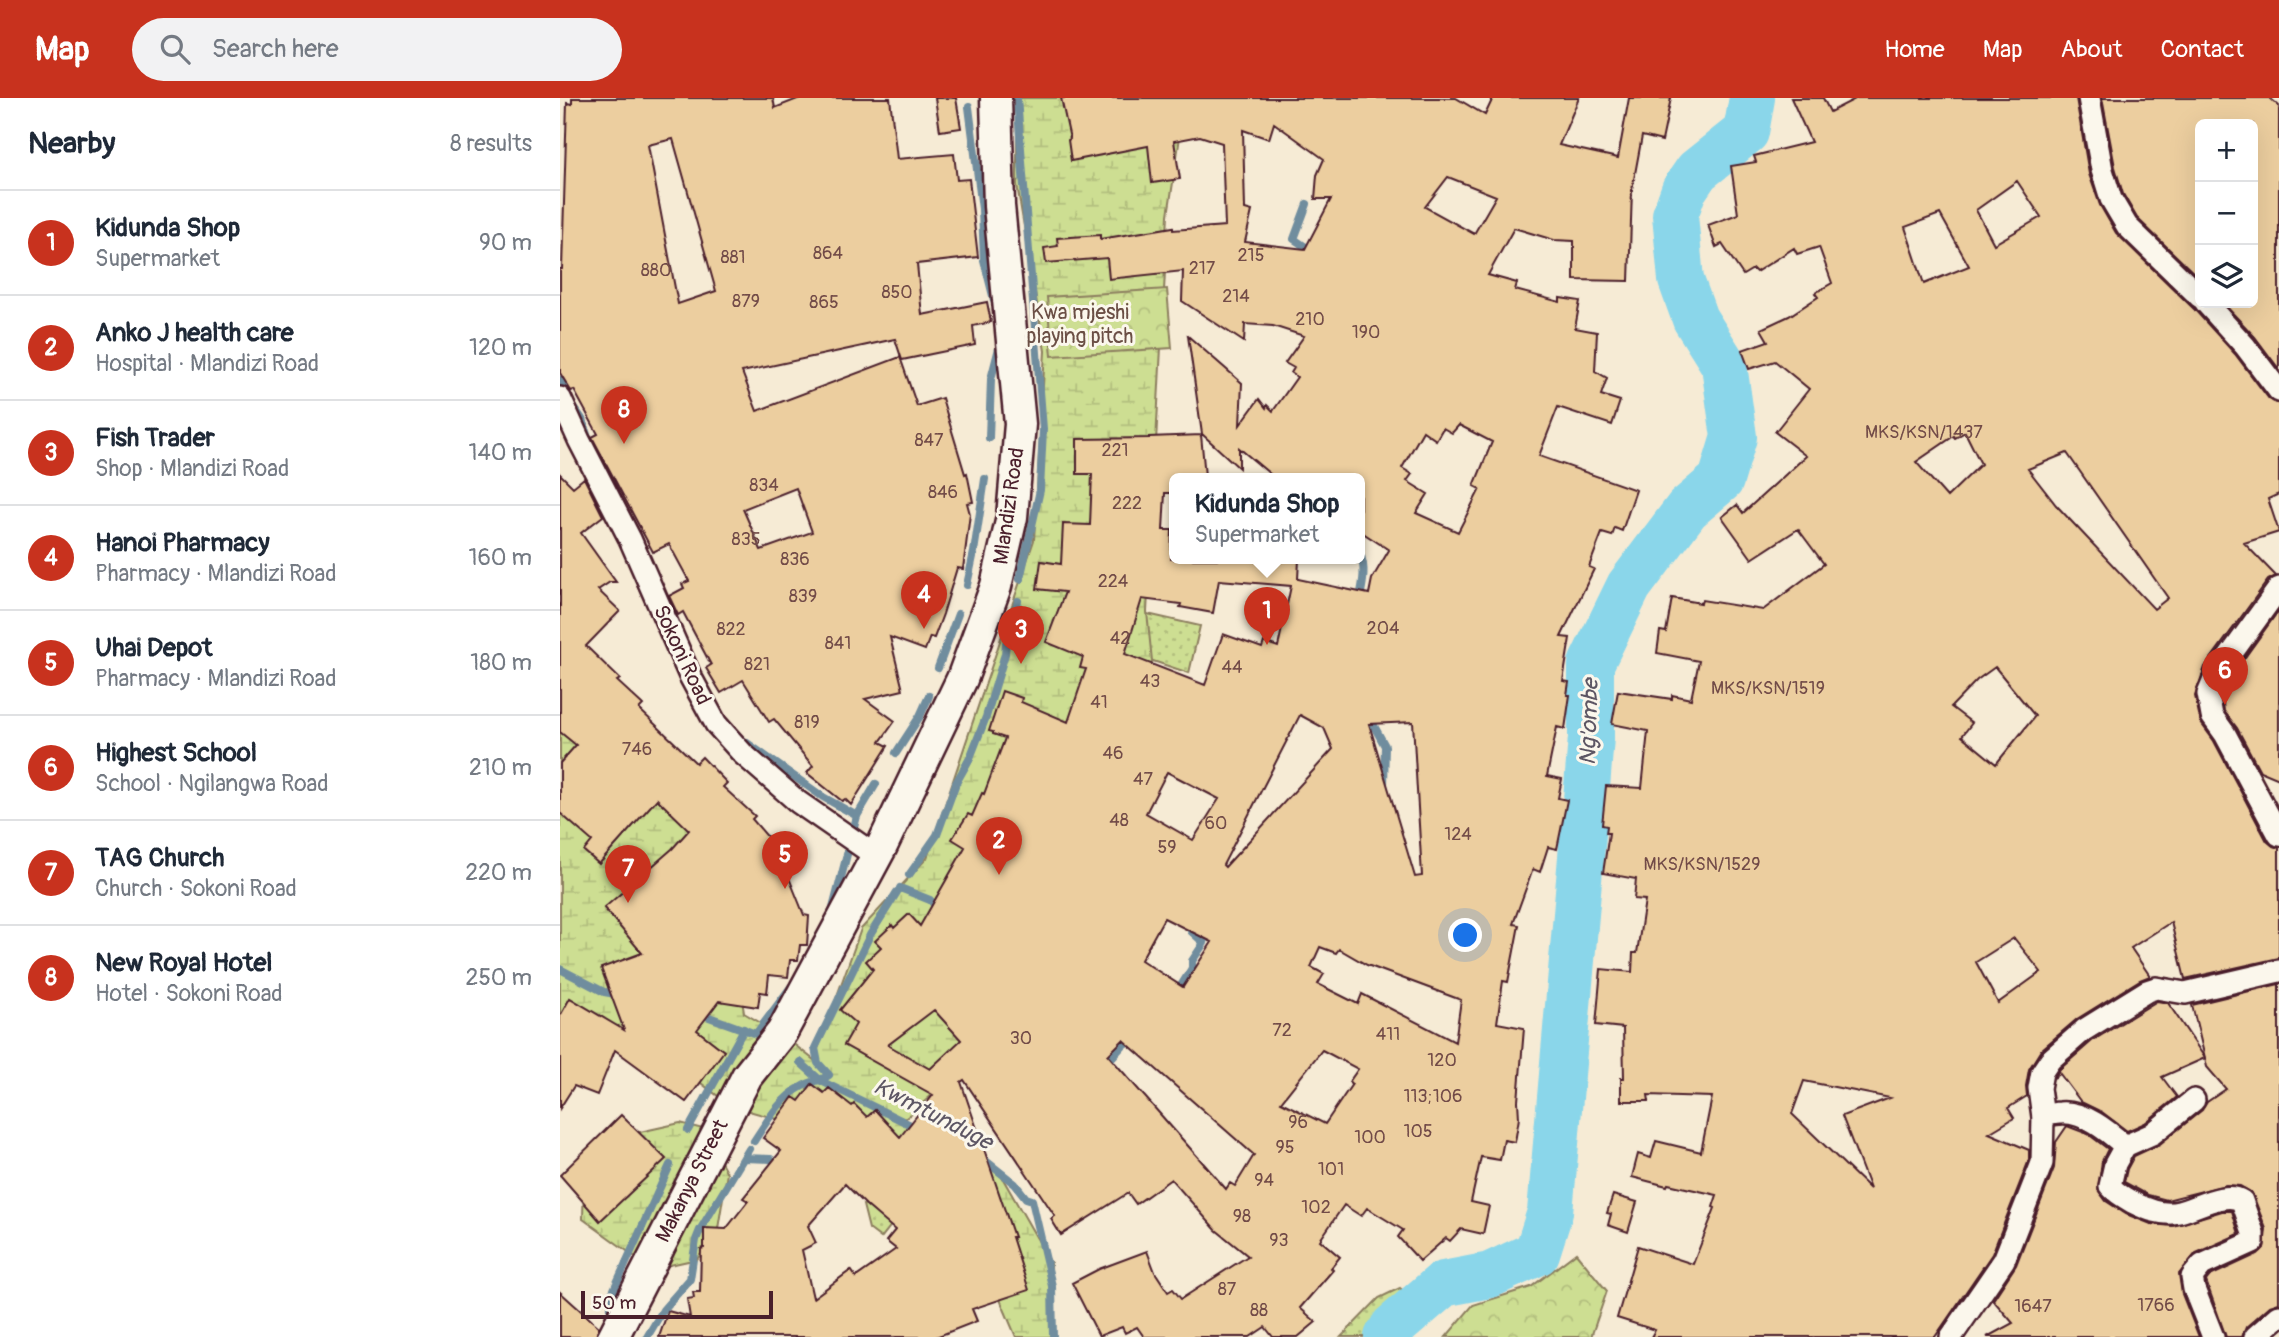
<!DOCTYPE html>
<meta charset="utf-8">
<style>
:root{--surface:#fff;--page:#f2f2f3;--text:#1f2937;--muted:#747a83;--line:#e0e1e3;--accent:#c8321e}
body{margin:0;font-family:Pangolin,sans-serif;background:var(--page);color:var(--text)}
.controls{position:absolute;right:21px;top:21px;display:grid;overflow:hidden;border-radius:10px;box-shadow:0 7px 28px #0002}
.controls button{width:63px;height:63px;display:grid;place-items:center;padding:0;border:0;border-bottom:2px solid var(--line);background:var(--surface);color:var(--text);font:35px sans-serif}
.scale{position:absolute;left:21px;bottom:18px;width:192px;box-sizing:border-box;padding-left:7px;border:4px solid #4a1f2b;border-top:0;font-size:19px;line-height:24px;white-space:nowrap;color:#4a1f2b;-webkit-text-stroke:5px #fbf7ec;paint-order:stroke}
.you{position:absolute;left:906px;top:838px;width:24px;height:24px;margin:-18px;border:5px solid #fff;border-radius:50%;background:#1a73e8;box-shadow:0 0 0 10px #1a73e833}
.badge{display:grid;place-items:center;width:46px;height:46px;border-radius:50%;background:var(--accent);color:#fff;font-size:23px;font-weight:700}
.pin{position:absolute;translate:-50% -58px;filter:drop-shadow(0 2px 4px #0008)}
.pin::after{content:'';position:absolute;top:37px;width:24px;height:21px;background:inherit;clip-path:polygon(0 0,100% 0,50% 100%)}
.popup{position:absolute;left:609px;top:375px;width:196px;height:91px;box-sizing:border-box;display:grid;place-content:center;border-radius:10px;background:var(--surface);filter:drop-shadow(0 2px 5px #0005);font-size:23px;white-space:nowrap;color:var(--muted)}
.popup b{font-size:26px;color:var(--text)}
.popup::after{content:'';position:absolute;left:50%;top:100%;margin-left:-14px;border:14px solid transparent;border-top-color:var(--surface)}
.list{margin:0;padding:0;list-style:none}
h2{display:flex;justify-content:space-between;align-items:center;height:91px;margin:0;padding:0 28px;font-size:30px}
h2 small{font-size:23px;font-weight:400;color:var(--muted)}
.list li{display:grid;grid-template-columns:46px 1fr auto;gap:21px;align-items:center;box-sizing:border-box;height:105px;padding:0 28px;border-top:2px solid var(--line)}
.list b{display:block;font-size:26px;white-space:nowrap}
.list p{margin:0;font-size:23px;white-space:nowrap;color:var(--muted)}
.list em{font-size:23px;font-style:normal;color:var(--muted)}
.icon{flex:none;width:38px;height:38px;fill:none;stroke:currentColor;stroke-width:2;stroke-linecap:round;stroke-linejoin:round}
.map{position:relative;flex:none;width:1719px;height:1239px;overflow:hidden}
header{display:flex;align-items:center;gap:42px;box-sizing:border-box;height:98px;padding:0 35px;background:var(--accent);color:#fff}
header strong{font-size:33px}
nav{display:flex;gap:38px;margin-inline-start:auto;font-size:24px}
.search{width:490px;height:63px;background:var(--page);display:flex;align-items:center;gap:18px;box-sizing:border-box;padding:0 24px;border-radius:38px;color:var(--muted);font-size:26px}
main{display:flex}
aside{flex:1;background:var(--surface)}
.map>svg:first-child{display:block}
.grass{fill:url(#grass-dots);stroke:#8c7e5e;stroke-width:2}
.wetland{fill:url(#wetland-marsh);stroke:#8c7e5e;stroke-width:2}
.park{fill:url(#park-crowns);stroke:#8c7e5e;stroke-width:2}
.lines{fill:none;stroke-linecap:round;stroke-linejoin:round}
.stream{stroke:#708d9e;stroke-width:8}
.river{stroke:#8ad6ea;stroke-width:46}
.building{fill:#ecce9f;stroke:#4a1f2b;stroke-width:2;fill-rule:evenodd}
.street-casing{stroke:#4a1f2b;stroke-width:26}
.secondary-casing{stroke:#4a1f2b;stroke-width:35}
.street{stroke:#fbf7ec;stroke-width:21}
.secondary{stroke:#fbf7ec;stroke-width:30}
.labels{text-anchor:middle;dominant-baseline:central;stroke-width:6;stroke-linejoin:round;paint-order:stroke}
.number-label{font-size:18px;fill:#724b48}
.park-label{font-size:21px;fill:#6b4f45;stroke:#fbf7ec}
.street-label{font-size:21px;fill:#4a1f2b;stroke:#fbf7ec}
.water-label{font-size:23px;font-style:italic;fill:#5d5664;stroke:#fbf7ec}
</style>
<header>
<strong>Map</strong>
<div class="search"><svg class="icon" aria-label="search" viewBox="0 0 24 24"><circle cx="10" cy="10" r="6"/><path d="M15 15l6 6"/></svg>Search here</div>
<nav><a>Home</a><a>Map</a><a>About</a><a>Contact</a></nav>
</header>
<main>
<aside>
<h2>Nearby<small>8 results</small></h2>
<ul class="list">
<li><span class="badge">1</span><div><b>Kidunda Shop</b><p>Supermarket</p></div><em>90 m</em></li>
<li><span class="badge">2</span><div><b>Anko J health care</b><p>Hospital · Mlandizi Road</p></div><em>120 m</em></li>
<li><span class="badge">3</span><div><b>Fish Trader</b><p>Shop · Mlandizi Road</p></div><em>140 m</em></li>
<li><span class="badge">4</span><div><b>Hanoi Pharmacy</b><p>Pharmacy · Mlandizi Road</p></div><em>160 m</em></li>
<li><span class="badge">5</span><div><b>Uhai Depot</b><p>Pharmacy · Mlandizi Road</p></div><em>180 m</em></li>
<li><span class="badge">6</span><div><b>Highest School</b><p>School · Ngilangwa Road</p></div><em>210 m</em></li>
<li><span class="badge">7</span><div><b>TAG Church</b><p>Church · Sokoni Road</p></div><em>220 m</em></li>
<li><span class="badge">8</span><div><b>New Royal Hotel</b><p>Hotel · Sokoni Road</p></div><em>250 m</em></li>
</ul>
</aside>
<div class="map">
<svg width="1719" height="1239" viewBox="0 0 1719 1239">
<defs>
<pattern id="grass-dots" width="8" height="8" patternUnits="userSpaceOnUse" patternTransform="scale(1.75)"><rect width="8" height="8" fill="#cdde92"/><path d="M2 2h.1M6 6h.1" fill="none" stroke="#b2be7e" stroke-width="1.8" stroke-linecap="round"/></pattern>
<pattern id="wetland-marsh" width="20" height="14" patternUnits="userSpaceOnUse" patternTransform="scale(1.75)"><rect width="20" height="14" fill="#cdde92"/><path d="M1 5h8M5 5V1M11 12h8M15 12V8" fill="none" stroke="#b2be7e"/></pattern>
<pattern id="park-crowns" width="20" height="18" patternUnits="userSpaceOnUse" patternTransform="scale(1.75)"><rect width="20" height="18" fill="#cdde92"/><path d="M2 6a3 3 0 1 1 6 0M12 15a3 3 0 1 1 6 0" fill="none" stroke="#b2be7e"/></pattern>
</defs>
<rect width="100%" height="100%" fill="#f6ebd5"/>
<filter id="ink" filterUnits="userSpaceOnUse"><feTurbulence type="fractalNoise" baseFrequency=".0143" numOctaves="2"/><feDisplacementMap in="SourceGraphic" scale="14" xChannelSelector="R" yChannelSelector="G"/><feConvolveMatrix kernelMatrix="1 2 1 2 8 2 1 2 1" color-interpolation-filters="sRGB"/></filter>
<g filter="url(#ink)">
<!-- grass -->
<g class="grass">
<path d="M583,515L640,528L629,575L569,555Z"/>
<path d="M386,1057L321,1140L309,1131L303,1107L309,1106Z"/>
<path d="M840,1190L861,1207L852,1239H781L819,1200Z"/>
</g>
<!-- wetland -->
<g class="wetland">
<path d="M457,0H626L608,117L587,514L597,612L459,919L345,1021L439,1074L491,1165L492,1239H456L402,1112L314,1048L171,1008L82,940L0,975V593L112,684L176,861L184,915L226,940L254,962L301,831L367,760L474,442L485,253L457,87Z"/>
<path d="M120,1025L143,1031L167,1075L157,1137L137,1161L92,1171L23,1121L24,1082L62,1038Z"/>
</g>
<!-- park -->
<g class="park">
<path d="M607,191L612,250L492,258L487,199Z"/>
<path d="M1016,1155L1047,1193L1031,1239H886L913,1207L971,1189Z"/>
</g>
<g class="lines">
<!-- stream -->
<g class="stream">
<path d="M457,0L483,331L480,392L460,481"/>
<path d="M409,9L422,111L424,162L435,206"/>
<path d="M747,106L734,141L753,154"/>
<path d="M0,282L5,292"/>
<path d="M13,308L22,321L28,340"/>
<path d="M429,340L431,281L440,246"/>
<path d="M407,487L414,454L425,381"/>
<path d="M799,505C802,489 807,471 800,456"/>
<path d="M448,539L458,503"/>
<path d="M378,570L398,516"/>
<path d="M808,617L825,648L824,687"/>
<path d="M180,640L263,699L297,718"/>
<path d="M336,655L360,618L369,598"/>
<path d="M349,777L377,737L396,685L410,660L426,619L445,556L446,545"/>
<path d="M340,790L370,802L379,811"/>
<path d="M272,814L297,718L316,686"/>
<path d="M0,871L44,894L61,897"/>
<path d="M617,894L632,870V863L644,845L631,833L637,825"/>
<path d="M138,915L196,936L231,889"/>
<path d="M240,964L261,983L359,1031"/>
<path d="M544,968L563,947L575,939"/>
<path d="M128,1032L184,931"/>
<path d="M194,1043C207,1023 221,999 243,988C252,983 261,983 269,977L258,965L255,950L310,837L337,794"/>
<path d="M184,1060L211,1061L221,1069"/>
<path d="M422,1060L455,1086L466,1100L472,1102L492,1188L493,1239"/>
<path d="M50,1220L52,1196L110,1067"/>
<path d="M87,1239L103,1212L130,1181L136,1142L140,1132L189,1051"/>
</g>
<!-- river -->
<path class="river" d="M827,1239L833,1229L883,1186L930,1177L977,1155L990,1114L1026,702L1031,639V566L1069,488L1127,411L1161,382L1174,339L1164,267L1135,221L1121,182L1115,117L1124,92L1137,73L1186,34L1192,0"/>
</g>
<!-- building -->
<g class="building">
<path d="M12,0H213L215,10L240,0H330L337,61L394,56L397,82L409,81L418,159L357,166L362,217L427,204L431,224L413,228L415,247L342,262L335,241L182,274L197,313L340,259L357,308L382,300L405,376L407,375L413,404L407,405L410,416L403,471L397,470L383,516L374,540L370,539L365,552L330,539L343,592L305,601L335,623L320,644L328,648L291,707L285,701L282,703L247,675L253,668L214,621L209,624L183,582L161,595L146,570L151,567L123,514L118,517L109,498L124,490L122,486L129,483L109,446L93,454L32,339L38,336L14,292L11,293L0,275V171H2L7,5L12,6ZM113,41L156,193L118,206L88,47ZM236,390L252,434L201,452L183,411Z"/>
<path d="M375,0H396L401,30L380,33Z"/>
<path d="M501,0H896L925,17L933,0H1019L999,47L1058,60L1069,0H1111L1102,43L1082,38L1072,92L1069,183L1014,182V143L994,142L954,130L928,177L957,185L955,192L1000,204V200L1020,203L1015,230L1037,234L1035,273L1047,280L1041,297L1060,303L1052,327L998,309L979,358L1076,392L1062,433L1055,430L1052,438L1042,435L1029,469L1034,471L1001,539L1010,540L1003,583L1009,584L1007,597H1010L1005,631L997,629L987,678L1002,681L998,700L1007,702L997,751L988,749L980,774L973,771L953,826L959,827L948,884L943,883L937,925L964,930L958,1003L959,1020L955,1044L944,1042L940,1062L921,1059L911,1104L929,1108L923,1136L901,1131L890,1143L886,1140L860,1163L838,1139L843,1132L807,1110L801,1118L784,1107L760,1142L780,1159L771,1170L773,1172L740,1210L756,1224L738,1239H713L705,1229L690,1239H584L577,1229L565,1235L562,1229L539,1238L512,1185L539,1171L587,1153L595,1174L608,1194L613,1191L621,1201L688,1158L656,1132L611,1081L576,1106L568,1095L501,1137L491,1121L495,1118L404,982L401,984L454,1139H452L469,1192L412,1211L417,1223L376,1239H99L108,1213L130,1219L127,1201L134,1200L133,1194H140L141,1151L144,1150V1130L166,1131L188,1103L183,1100L221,1053L203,1040L233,999L239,1003L252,986L264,995L269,990L292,1008L294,1006L307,1019L315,1012L340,1039L373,997L284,947L296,926L280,912L313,871L306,863L321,849L315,843L332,827L334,830L349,816L360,828L405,749L392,741L408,716L412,718L422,695L424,696L445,640L433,636V634L429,633L442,593L462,600L461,604L508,624L526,571L520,570L523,559L486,544L505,494L477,491L481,463L501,466L503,426L530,427L532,376H517V341L589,340V339L641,337L645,378L614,381V395H605L603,432H612L611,461H739L738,481L809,496L812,481L829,452L800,433V381H716L679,350V370L642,336L628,238L682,285L680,327L699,301L706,310L707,307L713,313L737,279L731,275L734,270L725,265L744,238L713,228L685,226L684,244L622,203L623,173L549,181L547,160L486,165L484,150L498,148L497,140L540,137V141L613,129V132L665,128L662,45L640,38L614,43L620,81L592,85L588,48L511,63L508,42L510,41ZM714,25L764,61L757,77L755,101H771L745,151L685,144L692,113L685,111L683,32L709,41ZM888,79L936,98L914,136L865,109ZM899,327L932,344L914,388L920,391L898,434L856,415L868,396L847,383L852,376L842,370L863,333L876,342L883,330L892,335ZM659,482L731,488L718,549L704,544L702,550L663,536L645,587L565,556L582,501L621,506L620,509L653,515ZM740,617L764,630L773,651L665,769L663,767ZM853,624L862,778L855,779L809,626ZM607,674L659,701L633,742L586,715ZM604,820L652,844L623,889L581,862ZM760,849L776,855L779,851L807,867L901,902L895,944L802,896L798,906L758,886L764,876L751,869ZM374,912L401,942L370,971L328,947ZM563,942L694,1057L675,1088L670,1085L666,1091L548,957ZM762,952L798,971L789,984L792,986L765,1026L721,1004ZM285,1086L307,1108L335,1132L326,1143L336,1151L296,1179L291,1172L253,1200L242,1152L256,1145L248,1128Z"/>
<path d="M1231,0H1263L1270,14L1297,0H1516L1529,76L1540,107L1556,135L1634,211L1675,256L1709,301L1719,306V396L1708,401L1719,434L1684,445L1716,478L1708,482L1645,569L1635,598L1641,625L1654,643L1707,743L1713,748L1719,750V860L1625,881L1611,824L1571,850L1590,878L1580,882L1517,921L1481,952L1469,971L1466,988L1467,998L1448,1010L1454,1020L1429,1035L1469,1052V1062L1432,1156L1375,1239H1091L1095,1232L1057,1220L1078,1148L1133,1166L1155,1110L1153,1109L1157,1097L1108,1086L1107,1088L1072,1079L1078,1056L1091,1060L1096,1043L1141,1054L1152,999L1088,997L1089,1003H1061V980H1064L1063,930L1036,927L1041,871L1072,874L1073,855H1077L1085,802L1074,801L1076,781L1043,775L1049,735H1046L1047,728L1042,727L1046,688L1082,690L1088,633L1052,626L1058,593L1112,601V597L1131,601L1139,563L1097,555L1100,533L1106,534L1112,500L1141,505L1142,502L1203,512L1264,466L1238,431L1192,461L1162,419L1177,407L1183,415L1246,358L1215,334L1249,291L1215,263L1189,271L1182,252L1208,243L1201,231L1229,218L1258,199L1255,195L1272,185L1259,149L1237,156L1234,150L1196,174L1193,171L1183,177L1162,146L1156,149L1148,127L1178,116L1171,68L1196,64L1194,58L1251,44ZM1457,83L1481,119L1434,146L1416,112ZM1380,116L1409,168L1364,186L1345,129ZM1405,334L1421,366L1387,399L1356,364L1394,338L1395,340ZM1507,355L1608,500L1594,511L1496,407L1468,371ZM1435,569L1475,618L1436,666L1402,638L1412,625L1391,609L1417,582ZM1454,840L1481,874L1438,905L1416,864ZM1244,983L1330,1000L1282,1018L1310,1091L1232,1016Z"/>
<path d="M1542,0H1710L1719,8V271L1695,239L1663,205H1693V26H1640V181L1577,120L1563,96L1555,69Z"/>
<path d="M0,376L13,389L24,380L43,418L21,435L56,484H50L38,492L60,513L26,548L60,581L57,583L83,607L79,611L136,665L142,659L167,685L163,689L195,718L192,721L217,750L244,817L249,818L247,847H240L238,862H230L228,879L209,877L207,895L200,894L198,909L159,903L137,932L164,953L126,1004L55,952L37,997L14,988L0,1010V918L10,900L64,932L41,870L82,855L44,810L112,751L129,732L97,701L39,766L24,753L32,743L0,715V665L16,647L0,634Z"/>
<path d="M1719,512V681L1700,673L1677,630L1664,613L1662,598L1668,583Z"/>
<path d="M1719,886V1205L1710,1208L1686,1229L1682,1239H1666L1646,1183L1650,1178L1698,1156L1704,1150L1706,1131L1692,1095L1680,1088L1666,1087L1607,1102L1588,1097L1564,1084L1567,1071L1574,1058L1600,1046L1642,1012L1647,1004L1666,991L1647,969L1645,960L1602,979L1617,999L1585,1025L1567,1033L1542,1014L1521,1004L1500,976L1494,980L1500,971L1532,943L1597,903L1608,905L1645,960L1632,907Z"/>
<path d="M61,1017L106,1061L40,1123L0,1077Z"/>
<path d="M1507,1028L1528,1036L1548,1051L1542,1063L1538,1092L1546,1103L1566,1116L1591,1126L1613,1128L1662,1113H1672L1679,1136L1636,1155L1619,1176L1622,1196L1639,1239H1427L1453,1225L1433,1202L1456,1167L1494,1070L1496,1044Z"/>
<path d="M1053,1097L1077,1104L1068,1134L1048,1127L1051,1116L1047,1115Z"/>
<path d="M0,1194L39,1229L36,1239H0Z"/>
</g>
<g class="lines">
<defs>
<g id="street">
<path d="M1529,0L1542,72L1551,101L1567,128L1640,199"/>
<path d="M1646,205L1685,248L1719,293"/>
<path d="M0,300L19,342L70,441L130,578L156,626L183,656L238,704L316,758"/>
<path d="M1719,490L1656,577L1648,596L1652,618L1665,636L1719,737"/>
<path d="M1483,1019C1488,1017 1494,1015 1500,1015C1524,1013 1548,1033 1565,1048L1592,1036L1634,1002"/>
<path d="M1565,1048L1555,1066L1550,1088C1556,1095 1563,1099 1572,1104C1586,1111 1602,1118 1619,1114C1636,1110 1666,1092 1682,1103L1693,1135V1144L1642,1167L1632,1179L1634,1191L1653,1239"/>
<path d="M1391,1239L1444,1162L1482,1065L1483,1019L1479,990L1482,974L1490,962L1524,932L1587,893L1596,890L1625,895L1719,873"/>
<path d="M1695,1239L1719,1218"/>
</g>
<path id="secondary" d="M53,1239L187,978L222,934L321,750L402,581L436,488L452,419L460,326L439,108L436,0"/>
</defs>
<!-- street casing -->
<use href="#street" class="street-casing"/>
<!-- secondary casing -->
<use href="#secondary" class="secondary-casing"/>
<!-- street -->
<use href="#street" class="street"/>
<!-- secondary -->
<use href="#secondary" class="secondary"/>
</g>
</g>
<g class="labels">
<!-- number labels -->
<g class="number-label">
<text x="268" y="155">864</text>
<text x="691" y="157">215</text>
<text x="173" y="159">881</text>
<text x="642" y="170">217</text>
<text x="96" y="172">880</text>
<text x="337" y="194">850</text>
<text x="676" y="198">214</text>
<text x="186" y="203">879</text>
<text x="264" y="204">865</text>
<text x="750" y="221">210</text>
<text x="806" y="234">190</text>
<text x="1364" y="334">MKS/KSN/1437</text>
<text x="369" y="342">847</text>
<text x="555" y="352">221</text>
<text x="204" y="387">834</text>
<text x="383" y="394">846</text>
<text x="567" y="405">222</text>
<text x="186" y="441">835</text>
<text x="235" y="461">836</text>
<text x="553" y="483">224</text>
<text x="243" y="498">839</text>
<text x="823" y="530">204</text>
<text x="171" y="531">822</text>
<text x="560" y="540">42</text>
<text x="278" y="545">841</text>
<text x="197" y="566">821</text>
<text x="672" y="569">44</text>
<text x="590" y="583">43</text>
<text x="1208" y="590">MKS/KSN/1519</text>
<text x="539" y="604">41</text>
<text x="247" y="624">819</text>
<text x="77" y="651">746</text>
<text x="553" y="655">46</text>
<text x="583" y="681">47</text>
<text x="559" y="722">48</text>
<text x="656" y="725">60</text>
<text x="898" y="736">124</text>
<text x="607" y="749">59</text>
<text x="1142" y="766">MKS/KSN/1529</text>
<text x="722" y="932">72</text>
<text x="828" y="936">411</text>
<text x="461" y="940">30</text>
<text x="882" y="962">120</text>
<text x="873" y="998">113;106</text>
<text x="738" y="1024">96</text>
<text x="858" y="1033">105</text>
<text x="810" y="1039">100</text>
<text x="725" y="1049">95</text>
<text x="771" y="1071">101</text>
<text x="704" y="1082">94</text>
<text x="756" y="1109">102</text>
<text x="682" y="1118">98</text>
<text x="719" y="1142">93</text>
<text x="667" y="1191">87</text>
<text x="1596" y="1207">1766</text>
<text x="1473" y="1208">1647</text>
<text x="699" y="1212">88</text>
</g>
<!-- park labels -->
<g class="park-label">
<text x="520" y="214">Kwa mjeshi<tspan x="520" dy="24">playing pitch</tspan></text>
</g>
<!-- street labels -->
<g class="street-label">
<text transform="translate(449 408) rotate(-82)">Mlandizi Road</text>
<text transform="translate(122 557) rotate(65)">Sokoni Road</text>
<text transform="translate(132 1083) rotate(-63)">Makanya Street</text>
</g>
<!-- water labels -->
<g class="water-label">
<text transform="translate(1029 624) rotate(-88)">Ng'ombe</text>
<text transform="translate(373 1016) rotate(27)">Kwmtunduge</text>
</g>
</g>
</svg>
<div class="controls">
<button>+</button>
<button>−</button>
<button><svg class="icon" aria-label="layers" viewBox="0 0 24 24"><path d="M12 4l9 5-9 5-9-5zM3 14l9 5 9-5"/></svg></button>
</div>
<div class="scale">50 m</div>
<div class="you"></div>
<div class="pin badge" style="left:707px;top:547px">1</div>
<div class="popup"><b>Kidunda Shop</b>Supermarket</div>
<div class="pin badge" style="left:439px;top:777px">2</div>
<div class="pin badge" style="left:461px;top:566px">3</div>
<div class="pin badge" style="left:364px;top:531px">4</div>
<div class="pin badge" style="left:225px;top:791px">5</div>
<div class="pin badge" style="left:1665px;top:607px">6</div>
<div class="pin badge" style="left:68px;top:805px">7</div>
<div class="pin badge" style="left:64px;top:346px">8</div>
</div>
</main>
